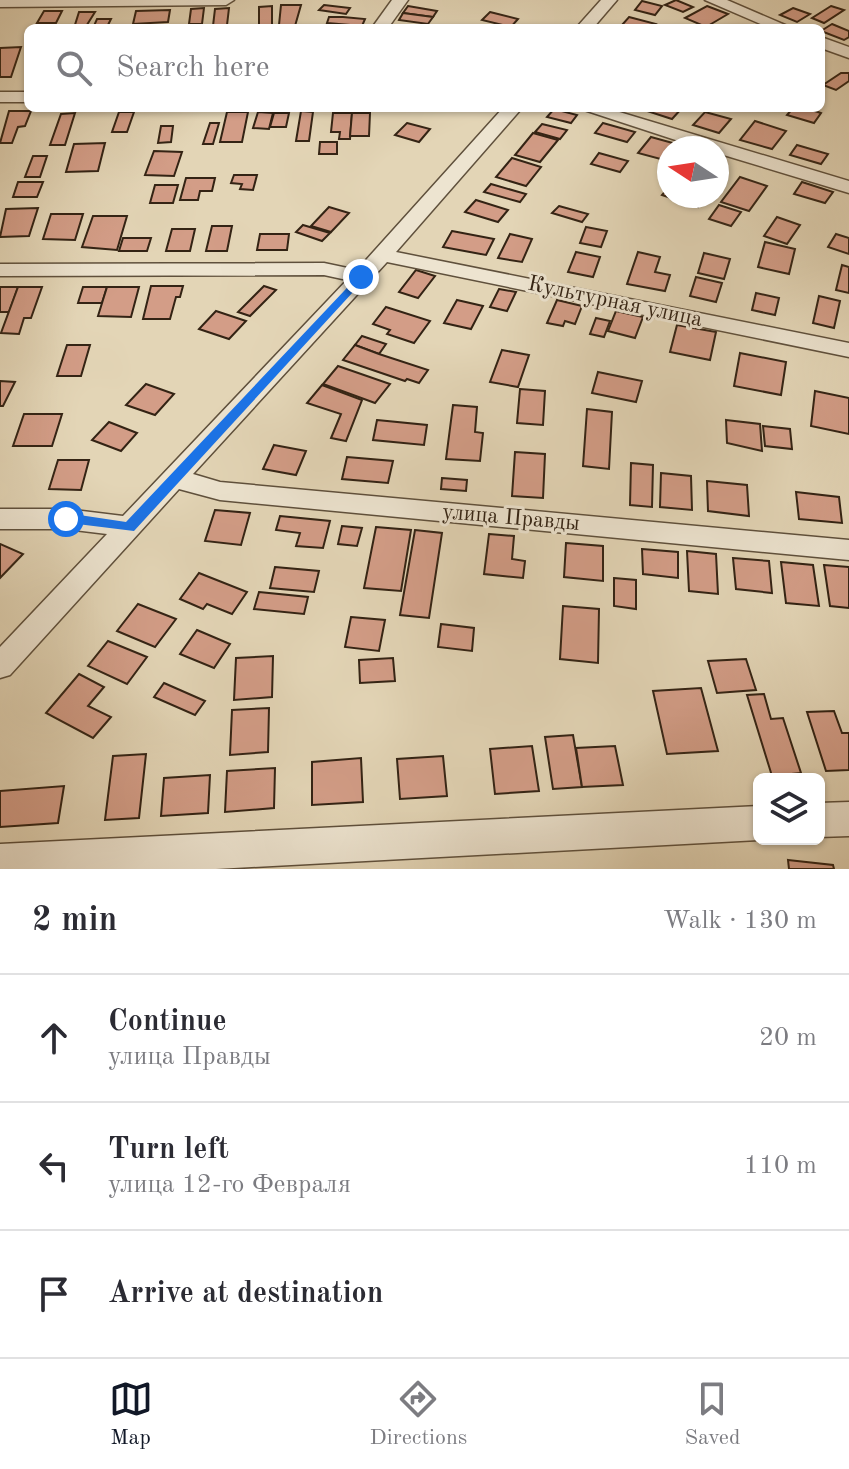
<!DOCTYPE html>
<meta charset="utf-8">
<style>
:root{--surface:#fff;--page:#f7f7f7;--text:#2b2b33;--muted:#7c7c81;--line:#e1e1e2;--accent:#111827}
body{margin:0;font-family:"Old Standard TT",serif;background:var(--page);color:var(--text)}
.controls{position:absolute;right:24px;bottom:24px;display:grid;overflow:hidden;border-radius:12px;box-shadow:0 2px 6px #0004}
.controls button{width:72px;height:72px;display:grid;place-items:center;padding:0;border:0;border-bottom:2px solid var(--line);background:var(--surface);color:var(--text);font:40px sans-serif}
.compass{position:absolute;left:657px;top:136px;width:72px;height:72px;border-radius:50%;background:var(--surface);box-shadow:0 2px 6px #0004;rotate:282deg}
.stop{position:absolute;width:24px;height:24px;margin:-18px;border:6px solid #1a73e8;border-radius:50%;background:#fff}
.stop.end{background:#1a73e8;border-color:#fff;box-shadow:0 2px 8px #0008}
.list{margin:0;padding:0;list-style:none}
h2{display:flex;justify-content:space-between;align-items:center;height:104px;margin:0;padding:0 32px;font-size:34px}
h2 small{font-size:26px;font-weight:400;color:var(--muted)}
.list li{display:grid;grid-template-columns:52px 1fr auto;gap:24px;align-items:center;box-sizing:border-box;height:128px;padding:0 32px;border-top:2px solid var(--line)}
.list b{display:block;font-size:30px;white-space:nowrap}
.list p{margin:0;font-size:26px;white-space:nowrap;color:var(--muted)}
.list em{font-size:26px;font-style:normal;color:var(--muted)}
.icon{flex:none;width:44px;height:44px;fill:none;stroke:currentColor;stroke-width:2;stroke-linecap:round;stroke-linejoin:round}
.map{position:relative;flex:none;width:849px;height:869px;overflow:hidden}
.search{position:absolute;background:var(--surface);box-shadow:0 2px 6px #0004;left:24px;right:24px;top:24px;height:88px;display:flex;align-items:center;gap:20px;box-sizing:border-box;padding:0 28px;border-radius:12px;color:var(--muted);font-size:30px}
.sheet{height:488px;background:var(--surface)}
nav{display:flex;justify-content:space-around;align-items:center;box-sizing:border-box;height:112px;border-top:2px solid var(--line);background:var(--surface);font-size:22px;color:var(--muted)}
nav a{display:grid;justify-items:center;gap:4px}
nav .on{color:var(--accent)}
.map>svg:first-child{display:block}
.building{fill:#d39d87;stroke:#332314;stroke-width:2}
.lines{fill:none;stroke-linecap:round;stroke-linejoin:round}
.minor-casing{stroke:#5f503c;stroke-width:3}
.tertiary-casing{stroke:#5f503c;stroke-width:3}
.minor{fill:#ede4d0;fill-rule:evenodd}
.tertiary{fill:#ede4d0;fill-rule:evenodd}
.route{fill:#1a73e8}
.labels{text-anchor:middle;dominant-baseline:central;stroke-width:6;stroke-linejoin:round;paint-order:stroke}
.street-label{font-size:22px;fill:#332314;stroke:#ede4d0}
</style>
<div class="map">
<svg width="849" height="869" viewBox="0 0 849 869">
<rect width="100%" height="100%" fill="#e3d5b6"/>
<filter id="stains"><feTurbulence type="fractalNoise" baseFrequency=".0025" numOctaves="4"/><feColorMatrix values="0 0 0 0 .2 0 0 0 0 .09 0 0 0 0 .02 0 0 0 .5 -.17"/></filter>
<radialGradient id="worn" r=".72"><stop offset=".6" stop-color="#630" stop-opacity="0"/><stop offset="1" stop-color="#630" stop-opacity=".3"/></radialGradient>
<!-- building -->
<g class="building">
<path d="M676,0L693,7L683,12L665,5Z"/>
<path d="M642,1L662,6L655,15L635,10Z"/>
<path d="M281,5H301L295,26L279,25Z"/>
<path d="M324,5L350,8L346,14L319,10Z"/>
<path d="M272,6V26L259,27V7Z"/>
<path d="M408,6L437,11L433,17L403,13Z"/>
<path d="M707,6L728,14L706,27L685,18Z"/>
<path d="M831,6L844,10L824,23L812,18Z"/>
<path d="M204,8L202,24H189L191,9Z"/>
<path d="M229,8L227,25L213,26L215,9Z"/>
<path d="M793,8L810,14L797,22L780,15Z"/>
<path d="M170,10L168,22L133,24L136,11Z"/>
<path d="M44,11H62L56,23H37Z"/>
<path d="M79,12H95L85,28H74Z"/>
<path d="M490,12L518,19L511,27L482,20Z"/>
<path d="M403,13L433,17L428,24L399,20Z"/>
<path d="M329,17H343L365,19L362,26L327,23Z"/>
<path d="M629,17L656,24L653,28L622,25Z"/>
<path d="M97,19H111L108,25L118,26L93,28Z"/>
<path d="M832,24L849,31V37L844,40L821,31Z"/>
<path d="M21,47L11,77H0V48Z"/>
<path d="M841,73H849V81L836,90L823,85Z"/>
<path d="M649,108H682L672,119L647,111Z"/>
<path d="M793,108H805L821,113L814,123L787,115Z"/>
<path d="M554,109L577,115L571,123L547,117Z"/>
<path d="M9,111H31L25,126L18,127L12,143H0Z"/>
<path d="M301,111L313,112L309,141H296Z"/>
<path d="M119,112H134L127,132H112Z"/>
<path d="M227,112H248L242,142H220Z"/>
<path d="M258,112L273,113L269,129L253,128Z"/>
<path d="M705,112L731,119L719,133L693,125Z"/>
<path d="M75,113L65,145H50L61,114Z"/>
<path d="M274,113H289L286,127H270Z"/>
<path d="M333,113H352L350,139H339L340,132H331Z"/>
<path d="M352,113H370L369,136H350Z"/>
<path d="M755,121L786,131L772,149L740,140Z"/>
<path d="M210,123H219L213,144H203Z"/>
<path d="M407,123L430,129L419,142L395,135Z"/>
<path d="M603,123L635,132L627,142L595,133Z"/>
<path d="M542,124L567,130L560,139L535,132Z"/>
<path d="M161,126H173L171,142L158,143Z"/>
<path d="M533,133L558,140L540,162L515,155Z"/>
<path d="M651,137L680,145L669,148L668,161L638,153Z"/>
<path d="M320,142H337V154H319Z"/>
<path d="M105,143L98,171L66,172L74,144Z"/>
<path d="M797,145L828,154L821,164L790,155Z"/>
<path d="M154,151L182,152L174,176L145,175Z"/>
<path d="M599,153L628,161L620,172L591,164Z"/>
<path d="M33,156H47L40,177H25Z"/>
<path d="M512,158L541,167L526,186L496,177Z"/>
<path d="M234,175H257L253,190L240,189L242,184L231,183Z"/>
<path d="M740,177L767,186L749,211L721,202Z"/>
<path d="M186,178H215L212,191H200L198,200H180Z"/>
<path d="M18,182H43L37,197H13Z"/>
<path d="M802,182L833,192L825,203L794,194Z"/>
<path d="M491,184L526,194L520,202L484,192Z"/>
<path d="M155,185H178L173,203H150Z"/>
<path d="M669,187V196H705L698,207L662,195Z"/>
<path d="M476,200L508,210L498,222L465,212Z"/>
<path d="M719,205L741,212L731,226L709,219Z"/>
<path d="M559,206L588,214L582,222L552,213Z"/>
<path d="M329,207L349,213L331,232L311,226Z"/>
<path d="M38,208L29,236L0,237L6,209Z"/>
<path d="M51,214H83L75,240L43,239Z"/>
<path d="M93,216H127L117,250L82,247Z"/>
<path d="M777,217L800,225L787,244L764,236Z"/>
<path d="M303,225L330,233L322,241L296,232Z"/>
<path d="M212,226H232L227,251H206Z"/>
<path d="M586,227L607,231L601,247L580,243Z"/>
<path d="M172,229H195L190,251H166Z"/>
<path d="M452,231L494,239L486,255L443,247Z"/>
<path d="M260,234H289L287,250H257Z"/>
<path d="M510,234L532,239L522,262L498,258Z"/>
<path d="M836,234L849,238V254L828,247Z"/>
<path d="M123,238H151L147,251H119Z"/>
<path d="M765,242L795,249L789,274L758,267Z"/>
<path d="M576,252L600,257L593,277L568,272Z"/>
<path d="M638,252L660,257L655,272L670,275L665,291L627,284Z"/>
<path d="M704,253L730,259L724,279L698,273Z"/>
<path d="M842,265L849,267V293L836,290Z"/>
<path d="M416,270L435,276L418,298L399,292Z"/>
<path d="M696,277L722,283L716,302L690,296Z"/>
<path d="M151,286H183L180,297H176L170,319H143Z"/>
<path d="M264,286L276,290L250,316L238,312Z"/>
<path d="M0,287H18L9,312H0Z"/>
<path d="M18,287H42L31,318H24L19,334L1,333Z"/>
<path d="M83,287H107L102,303H78Z"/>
<path d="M107,287H139L131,317L98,316Z"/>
<path d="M499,289L516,292L507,311L490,307Z"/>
<path d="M756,293L779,298L775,315L752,310Z"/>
<path d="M819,296L840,301L834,328L813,323Z"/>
<path d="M457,300L483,306L471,329L444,323Z"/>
<path d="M557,300L582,306L575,324L565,321L563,326L547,323Z"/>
<path d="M386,307L430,321L414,343L387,334L390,330L373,324Z"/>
<path d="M216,311L246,321L229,339L199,329Z"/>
<path d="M616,311L643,317L635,338L608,331Z"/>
<path d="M596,318L610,321L604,337L590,334Z"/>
<path d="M677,325L716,332L710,360L670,352Z"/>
<path d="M362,336L386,344L379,354L355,345Z"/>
<path d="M67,345H90L81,376H57Z"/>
<path d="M355,345L379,354L428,370L419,383L407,379L405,381L343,360Z"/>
<path d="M502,350L529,355L518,387L490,382Z"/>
<path d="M740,353L786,362L781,395L734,386Z"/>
<path d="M338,366L390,384L375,403L323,384Z"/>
<path d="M598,372L642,381L636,402L592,393Z"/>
<path d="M0,381L15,382L3,406H0Z"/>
<path d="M146,384L174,394L155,415L126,405Z"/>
<path d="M322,385L362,400L346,441L331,438L341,414L307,403Z"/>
<path d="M520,389L545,391L543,425L517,423Z"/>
<path d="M815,391L849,398V434L811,426Z"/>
<path d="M453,405L477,407L475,432L483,433L480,461L446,459Z"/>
<path d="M587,409L612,412L609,469L583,466Z"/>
<path d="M24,414H62L52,446H13Z"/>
<path d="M377,420L427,425L424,445L373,440Z"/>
<path d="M726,420L760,424L762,451L727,443Z"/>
<path d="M109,422L137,433L121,451L92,440Z"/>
<path d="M763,426L790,429L792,449L765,446Z"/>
<path d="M274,445L306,451L296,475L263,469Z"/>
<path d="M515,452L545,454L543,498L512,496Z"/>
<path d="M347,457L393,461L388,483L342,479Z"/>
<path d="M58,460H89L81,490L49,489Z"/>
<path d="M631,463L653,465L652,507L630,505Z"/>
<path d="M661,473L691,476L692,510L660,507Z"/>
<path d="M442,478L467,480L466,491L441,489Z"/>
<path d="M707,481L747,485L749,516L708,511Z"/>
<path d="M796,492L839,497L842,523L799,519Z"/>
<path d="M215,510L250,513L241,545L205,541Z"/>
<path d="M280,516L330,521L323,548L296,546L300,533L276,530Z"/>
<path d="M342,526L362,528L357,546L338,544Z"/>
<path d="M376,527L411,530L401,591L364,588Z"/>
<path d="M415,530L442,533L429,618L400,615Z"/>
<path d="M489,534L514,536L512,559L525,561L523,578L484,574Z"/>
<path d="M566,543L603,546V581L564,577Z"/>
<path d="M0,544L23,554L0,578Z"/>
<path d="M642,549L678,552V578L643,574Z"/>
<path d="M687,551L716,554L718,594L689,591Z"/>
<path d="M733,558L769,561L772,593L736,589Z"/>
<path d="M781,562L813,565L819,606L786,603Z"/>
<path d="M824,565L849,567V608L830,606Z"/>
<path d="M275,567L319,571L314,592L270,588Z"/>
<path d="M199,573L247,592L232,614L207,604L203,609L180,599Z"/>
<path d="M614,578L636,580V609L614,606Z"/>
<path d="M259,592L308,597L304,614L254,609Z"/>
<path d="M138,604L176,619L155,647L117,631Z"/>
<path d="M563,606L599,609L598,663L560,659Z"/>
<path d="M351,617L385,620L379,651L345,647Z"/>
<path d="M441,624L474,628L472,651L438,647Z"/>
<path d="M197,630L230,644L214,668L180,654Z"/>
<path d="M108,641L147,657L127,684L88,666Z"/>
<path d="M273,656L272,697L234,700L236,658Z"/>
<path d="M393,658L395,681L360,683L359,660Z"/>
<path d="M746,659L756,690L717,693L708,661Z"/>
<path d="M79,674L104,687L88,706L111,717L93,738L46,713Z"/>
<path d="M164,683L205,701L195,715L154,697Z"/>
<path d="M701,688L718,751L667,754L653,691Z"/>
<path d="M764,694L771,719L783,718L801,773L772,776L747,695Z"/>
<path d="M269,708L268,752L230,755L232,710Z"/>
<path d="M834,711L842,733H849V770L826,771L807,712Z"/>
<path d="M573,735L582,787L553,789L545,737Z"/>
<path d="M532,746L539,791L495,794L490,749Z"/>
<path d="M615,746L623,785L582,787L576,748Z"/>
<path d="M146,754L139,818L105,820L113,756Z"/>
<path d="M443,756L447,796L400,799L397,759Z"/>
<path d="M361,758L363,802L312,805V762Z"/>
<path d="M275,768L274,808L225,812L227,771Z"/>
<path d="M210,775L208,813L161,816L164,778Z"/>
<path d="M64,786L58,823L0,827V791Z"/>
<path d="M788,860L833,865L834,869H789Z"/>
</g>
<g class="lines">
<defs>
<g id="minor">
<path d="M0,0H234L226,5L0,7Z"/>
<path d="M392,0H408L388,28H376L374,25Z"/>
<path d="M601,0H617L593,28H576Z"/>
<path d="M705,0H727L792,28H770Z"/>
<path d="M821,37L849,47V58L821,48Z"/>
<rect x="0" y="92" width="28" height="10"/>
<path d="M503,108H522L396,252L849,343V357L387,262L193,474L220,482L849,540V560L220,500L179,489L10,675L0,678V647L107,534L66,529H0V509H66L123,516L347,280L324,275L0,276V264L324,263L357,270Z"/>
<path d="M578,108H606L849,181V193L717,153V148H700Z"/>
</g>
<g id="tertiary">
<path d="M849,802V836L819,837V803Z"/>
<path d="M759,806V839H763L759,840L216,869H0V844Z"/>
</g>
</defs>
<!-- minor casing -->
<use href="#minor" class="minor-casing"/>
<!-- tertiary casing -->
<use href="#tertiary" class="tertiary-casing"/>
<!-- minor -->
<use href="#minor" class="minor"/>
<!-- tertiary -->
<use href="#tertiary" class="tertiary"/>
</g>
<!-- route -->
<path class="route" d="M361,273L365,279L134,531L61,522L59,519L66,513L126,522Z"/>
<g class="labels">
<!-- street labels -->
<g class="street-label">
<text transform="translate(615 302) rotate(12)">Культурная улица</text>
<text transform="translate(511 518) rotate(5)">улица Правды</text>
</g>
</g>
<rect width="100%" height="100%" filter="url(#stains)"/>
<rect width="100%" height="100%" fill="url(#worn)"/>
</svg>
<div class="controls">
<button><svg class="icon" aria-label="layers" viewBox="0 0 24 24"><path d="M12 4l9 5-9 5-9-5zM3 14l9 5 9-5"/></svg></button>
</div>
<svg class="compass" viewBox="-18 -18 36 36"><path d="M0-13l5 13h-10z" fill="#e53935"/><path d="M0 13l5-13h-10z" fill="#7c7c81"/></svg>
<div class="stop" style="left:66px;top:519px"></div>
<div class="stop end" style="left:361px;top:277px"></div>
<div class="search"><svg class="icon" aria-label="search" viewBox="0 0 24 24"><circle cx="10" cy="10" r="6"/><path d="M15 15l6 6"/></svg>Search here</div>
</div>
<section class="sheet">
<h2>2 min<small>Walk · 130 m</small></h2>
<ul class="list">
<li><svg class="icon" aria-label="ahead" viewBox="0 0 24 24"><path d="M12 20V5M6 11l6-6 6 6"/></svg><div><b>Continue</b><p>улица Правды</p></div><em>20 m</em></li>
<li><svg class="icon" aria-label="left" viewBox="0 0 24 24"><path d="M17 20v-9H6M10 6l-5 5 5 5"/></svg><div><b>Turn left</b><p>улица 12-го Февраля</p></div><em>110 m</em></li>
<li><svg class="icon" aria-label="arrive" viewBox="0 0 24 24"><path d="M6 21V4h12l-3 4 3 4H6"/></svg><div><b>Arrive at destination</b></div></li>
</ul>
</section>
<nav>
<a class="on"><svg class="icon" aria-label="map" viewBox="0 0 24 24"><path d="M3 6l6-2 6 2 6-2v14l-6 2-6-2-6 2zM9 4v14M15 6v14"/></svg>Map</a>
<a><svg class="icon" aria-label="directions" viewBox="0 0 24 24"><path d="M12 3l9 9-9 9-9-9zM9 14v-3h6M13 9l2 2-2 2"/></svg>Directions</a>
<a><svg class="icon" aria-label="saved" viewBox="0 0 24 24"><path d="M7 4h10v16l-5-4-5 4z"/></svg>Saved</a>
</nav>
